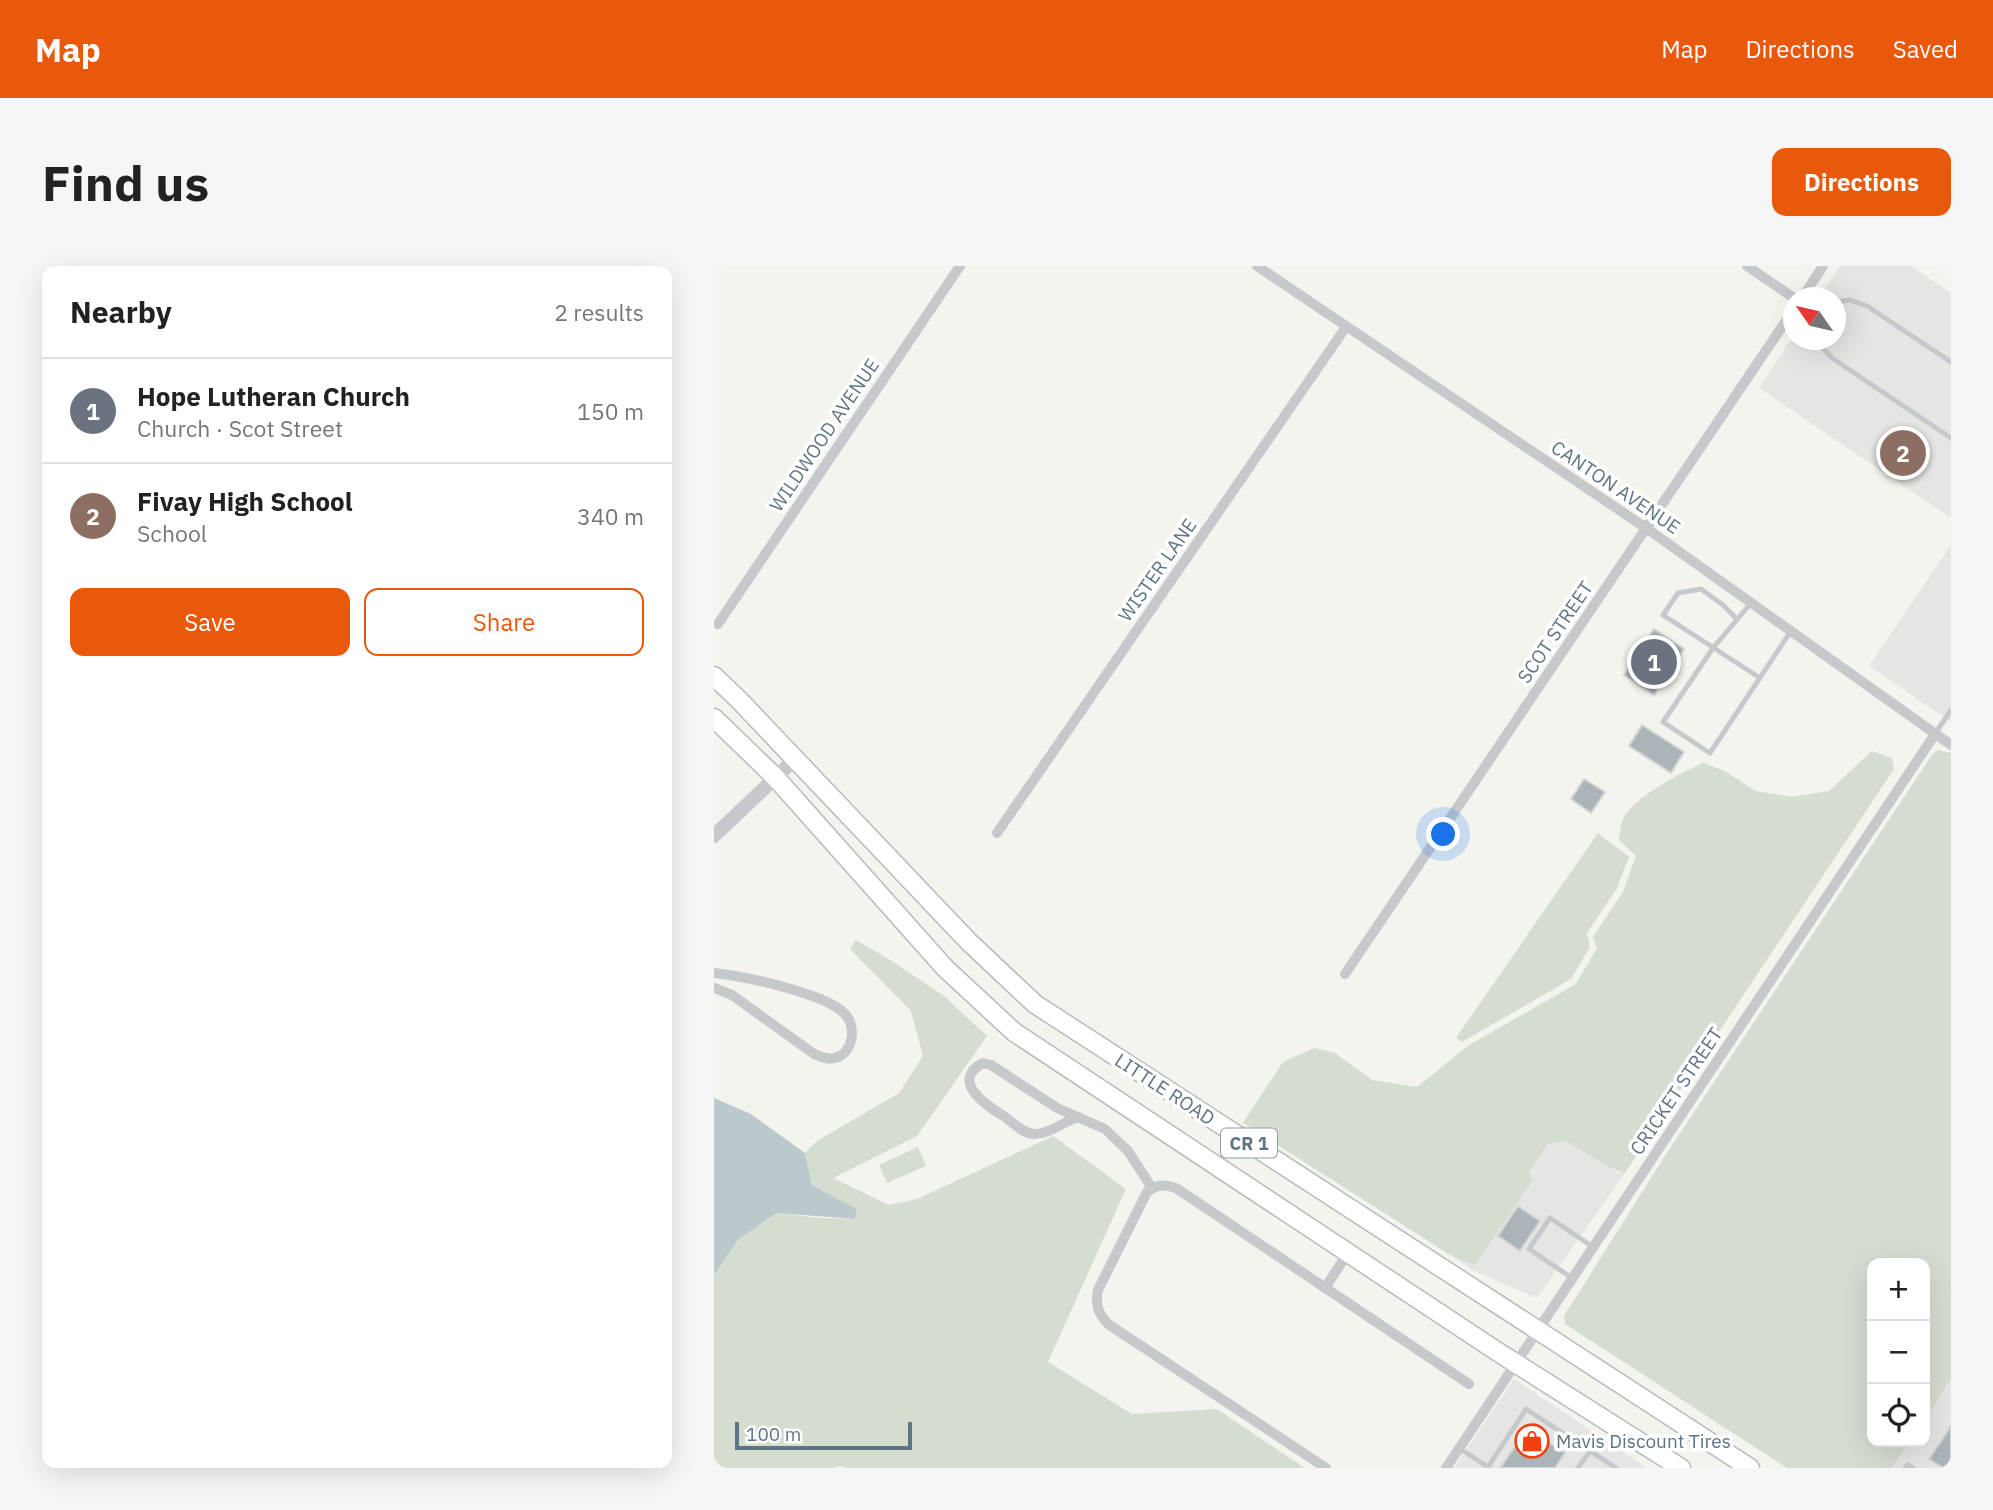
<!DOCTYPE html>
<meta charset="utf-8">
<style>
:root{--surface:#fff;--page:#f6f6f6;--text:#222;--muted:#767676;--line:#e0e0e0;--accent:#ea580c}
body{margin:0;font-family:"IBM Plex Sans",sans-serif;background:var(--page);color:var(--text)}
.controls{position:absolute;right:21px;bottom:21px;display:grid;overflow:hidden;border-radius:14px;box-shadow:0 7px 28px #0002}
.controls button{width:63px;height:63px;display:grid;place-items:center;padding:0;border:0;border-bottom:2px solid var(--line);background:var(--surface);color:var(--text);font:35px sans-serif}
.compass{position:absolute;left:1069px;top:21px;width:63px;height:63px;border-radius:50%;background:var(--surface);box-shadow:0 7px 28px #0002;rotate:304deg}
.scale{position:absolute;left:21px;bottom:18px;width:177px;box-sizing:border-box;padding-left:7px;border:4px solid #607584;border-top:0;font-size:19px;line-height:24px;white-space:nowrap;color:#607584;-webkit-text-stroke:5px #fff;paint-order:stroke}
.you{position:absolute;left:730px;top:569px;width:24px;height:24px;margin:-18px;border:5px solid #fff;border-radius:50%;background:#1a73e8;box-shadow:0 0 0 10px #1a73e833}
.badge{display:grid;place-items:center;width:46px;height:46px;border-radius:50%;background:var(--accent);color:#fff;font-size:23px;font-weight:700}
.pin{position:absolute;translate:-50% -50%;border:4px solid #fff;box-shadow:0 2px 7px #0006}
.list{margin:0;padding:0;list-style:none}
h2{display:flex;justify-content:space-between;align-items:center;height:91px;margin:0;padding:0 28px;font-size:30px}
h2 small{font-size:23px;font-weight:400;color:var(--muted)}
.list li{display:grid;grid-template-columns:46px 1fr auto;gap:21px;align-items:center;box-sizing:border-box;height:105px;padding:0 28px;border-top:2px solid var(--line)}
.list b{display:block;font-size:26px;white-space:nowrap}
.list p{margin:0;font-size:23px;white-space:nowrap;color:var(--muted)}
.list em{font-size:23px;font-style:normal;color:var(--muted)}
.actions{display:flex;gap:14px;padding:21px 28px}
.actions a{flex:1;padding:16px 0;border:2px solid var(--accent);border-radius:14px;text-align:center;font-size:24px;color:var(--accent)}
.actions .main{background:var(--accent);color:#fff}
.icon{flex:none;width:38px;height:38px;fill:none;stroke:currentColor;stroke-width:2;stroke-linecap:round;stroke-linejoin:round}
.map{position:relative;flex:none;width:1237px;height:1202px;overflow:hidden;border-radius:14px}
header{display:flex;align-items:center;gap:42px;box-sizing:border-box;height:98px;padding:0 35px;background:var(--accent);color:#fff}
header strong{font-size:33px}
nav{display:flex;gap:38px;margin-inline-start:auto;font-size:24px}
.intro{display:flex;align-items:center;justify-content:space-between;box-sizing:border-box;height:168px;padding:0 42px}
h1{margin:0;font-size:49px}
.button{padding:18px 32px;border-radius:14px;background:var(--accent);color:#fff;font-size:24px;font-weight:700}
main{display:flex;gap:42px;padding:0 42px}
aside{flex:1;background:var(--surface);border-radius:14px;box-shadow:0 7px 28px #0002}
.map>svg:first-child{display:block}
.built{fill:#e5e6e3}
.green{fill:#d5dcd0}
.water{fill:#bbc9cd}
.building{fill:#abb4b9;stroke:#d5d5d2;stroke-width:2}
.lines{fill:none;stroke-linecap:round;stroke-linejoin:round}
.primary-casing{stroke:#b6babe;stroke-width:21}
.service{stroke:#c6c9cc;stroke-width:5}
.minor{stroke:#c6c9cc;stroke-width:10}
.tertiary{stroke:#c6c9cc;stroke-width:14}
.primary{stroke:#fff;stroke-width:18}
.labels{text-anchor:middle;dominant-baseline:central;stroke-width:7;stroke-linejoin:round;paint-order:stroke}
.shield{fill:#fff;stroke:#909ea9;stroke-width:2}
.shield-label{font-size:18px;font-weight:bold;fill:#607584}
.street-label{font-size:19px;fill:#607584;stroke:#fff}
.poi-label{font-size:19px;fill:#607584;stroke:#fff;text-anchor:start}
</style>
<header>
<strong>Map</strong>
<nav><a>Map</a><a>Directions</a><a>Saved</a></nav>
</header>
<div class="intro"><h1>Find us</h1><a class="button">Directions</a></div>
<main>
<aside>
<h2>Nearby<small>2 results</small></h2>
<ul class="list">
<li><span class="badge" style="background:#6b7280">1</span><div><b>Hope Lutheran Church</b><p>Church · Scot Street</p></div><em>150 m</em></li>
<li><span class="badge" style="background:#8d6e63">2</span><div><b>Fivay High School</b><p>School</p></div><em>340 m</em></li>
</ul>
<div class="actions"><a class="main">Save</a><a>Share</a></div>
</aside>
<div class="map">
<svg width="1237" height="1202" viewBox="0 0 1237 1202">
<rect width="100%" height="100%" fill="#f4f4ef"/>
<!-- built -->
<g class="built">
<path d="M1126,0H1197L1237,27V252L1045,122L1079,70L1080,74H1122V32L1105,31Z"/>
<path d="M1237,279V456L1155,400Z"/>
<path d="M851,875L888,895L904,907H911L823,1032L758,1004L736,989L761,998L815,906L834,878Z"/>
<path d="M800,1113L933,1202H740Z"/>
<path d="M1237,1113V1202H1178L1196,1176H1211V1153Z"/>
</g>
<!-- green -->
<g class="green">
<path d="M1224,484L1237,487V1113L1211,1153V997H1158V1176H1196L1178,1202H1073L851,1058L850,1050L954,885L1218,489Z"/>
<path d="M1158,485L1178,492L1180,503L911,907C902,907 863,881 851,875L834,878L815,906L818,915L761,999L736,989L529,857L569,796L600,782L621,787L658,814L703,821L755,779L862,718L883,682L879,671L909,626L922,590L905,574C906,568 906,559 909,553C918,532 968,506 989,497L1011,505L1041,525L1078,531L1115,525Z"/>
<path d="M884,567L915,591L903,622L873,667L876,681L857,713L748,776L742,772Z"/>
<path d="M142,674L178,695L230,730L273,770L203,870L119,912L175,939L203,933L339,870L412,923L334,1096L418,1148L503,1143L591,1202H133L126,1200L119,1202H0V1009L24,974L62,947L106,952L141,953L143,943L98,919L91,887L103,875L185,827L209,790L197,745L136,683Z"/>
<path d="M204,881L212,900L173,917L165,899Z"/>
</g>
<!-- water -->
<path class="water" d="M0,832L37,848L91,887L98,919L143,943L141,953L62,947L24,974L0,1009Z"/>
<!-- building -->
<g class="building">
<path d="M940,363L970,383L940,429L910,409Z"/>
<path d="M928,459L970,486L957,507L915,480Z"/>
<path d="M870,513L891,526L877,547L857,533Z"/>
<path d="M804,940L826,955L806,985L784,970Z"/>
<path d="M1237,1160V1202H1229L1215,1193Z"/>
<path d="M813,1163L851,1187L841,1202H786Z"/>
</g>
<g class="lines">
<defs>
<g id="primary">
<path d="M0,410L26,435L255,676L321,738L1036,1202"/>
<path d="M0,452L61,511L231,702L300,766L784,1086L967,1202"/>
</g>
</defs>
<!-- primary casing -->
<use href="#primary" class="primary-casing"/>
<!-- service -->
<g class="service">
<path d="M1122,36L1136,34L1153,40L1237,96"/>
<path d="M1105,74L1107,80L1118,92L1237,172"/>
<path d="M1037,337L999,382L949,456L996,487L1077,365"/>
<path d="M1023,353L1009,339L987,323L964,327L949,349L1046,412"/>
<path d="M1221,468L1237,444"/>
<path d="M858,1012L815,983L836,952L879,981"/>
<path d="M745,1182L774,1201L812,1143L902,1202"/>
<path d="M864,1202L876,1185"/>
<path d="M1191,1202L1194,1199L1199,1202"/>
</g>
<!-- minor -->
<g class="minor">
<path d="M543,0L932,262L1237,479"/>
<path d="M1033,0L1080,32"/>
<path d="M1088,32L1109,0"/>
<path d="M4,358L246,0"/>
<path d="M283,567L632,61"/>
<path d="M0,707C29,710 110,727 130,747C143,759 140,787 121,792C114,794 107,791 100,788L18,729L0,722"/>
<path d="M631,708L1080,43"/>
<path d="M365,851C350,855 334,869 319,868C309,867 299,857 291,851C273,840 235,815 269,797L277,799L343,842L391,863L414,885L438,922"/>
<path d="M611,1022L634,987"/>
<path d="M612,1202L394,1058C384,1047 381,1039 384,1024L433,926C443,918 450,918 462,922L755,1118"/>
<path d="M732,1202L1221,468"/>
</g>
<!-- tertiary -->
<path class="tertiary" d="M0,570L80,494"/>
<!-- primary -->
<use href="#primary" class="primary"/>
</g>
<!-- icons -->
<defs>
<symbol id="shop-ring" viewBox="-11 -11 22 22"><circle r="9.5" fill="#fff" stroke="#f34010" stroke-width="1.5"/><path d="M-5-2.5h2.3a2.7 3.5 0 0 1 5.4 0H5L5.5 6h-11ZM-1.5-2.5h3a1.5 2.3 0 0 0-3 0Z" fill="#f34010"/></symbol>
</defs>
<g fill-rule="evenodd">
<use href="#shop-ring" x="799" y="1156" width="38" height="38"/>
</g>
<g class="labels">
<!-- shield labels -->
<rect class="shield" x="507" y="862.5" width="56" height="29" rx="5"/>
<g class="shield-label">
<text x="535" y="877">CR 1</text>
</g>
<!-- street labels -->
<g class="street-label">
<text transform="translate(110 169) rotate(-56)">WILDWOOD AVENUE</text>
<text transform="translate(902 221) rotate(34)">CANTON AVENUE</text>
<text transform="translate(443 304) rotate(-55)">WISTER LANE</text>
<text transform="translate(841 366) rotate(-56)">SCOT STREET</text>
<text transform="translate(451 823) rotate(33)">LITTLE ROAD</text>
<text transform="translate(962 825) rotate(-56)">CRICKET STREET</text>
</g>
<!-- poi labels -->
<g class="poi-label">
<text x="842" y="1175">Mavis Discount Tires</text>
</g>
</g>
</svg>
<div class="controls">
<button>+</button>
<button>−</button>
<button><svg class="icon" aria-label="locate" viewBox="0 0 24 24"><circle cx="12" cy="12" r="6"/><path d="M12 2v4M12 18v4M2 12h4M18 12h4"/></svg></button>
</div>
<svg class="compass" viewBox="-18 -18 36 36"><path d="M0-13l5 13h-10z" fill="#e53935"/><path d="M0 13l5-13h-10z" fill="#767676"/></svg>
<div class="scale">100 m</div>
<div class="you"></div>
<div class="pin badge" style="left:940px;top:396px;background:#6b7280">1</div>
<div class="pin badge" style="left:1189px;top:187px;background:#8d6e63">2</div>
</div>
</main>
